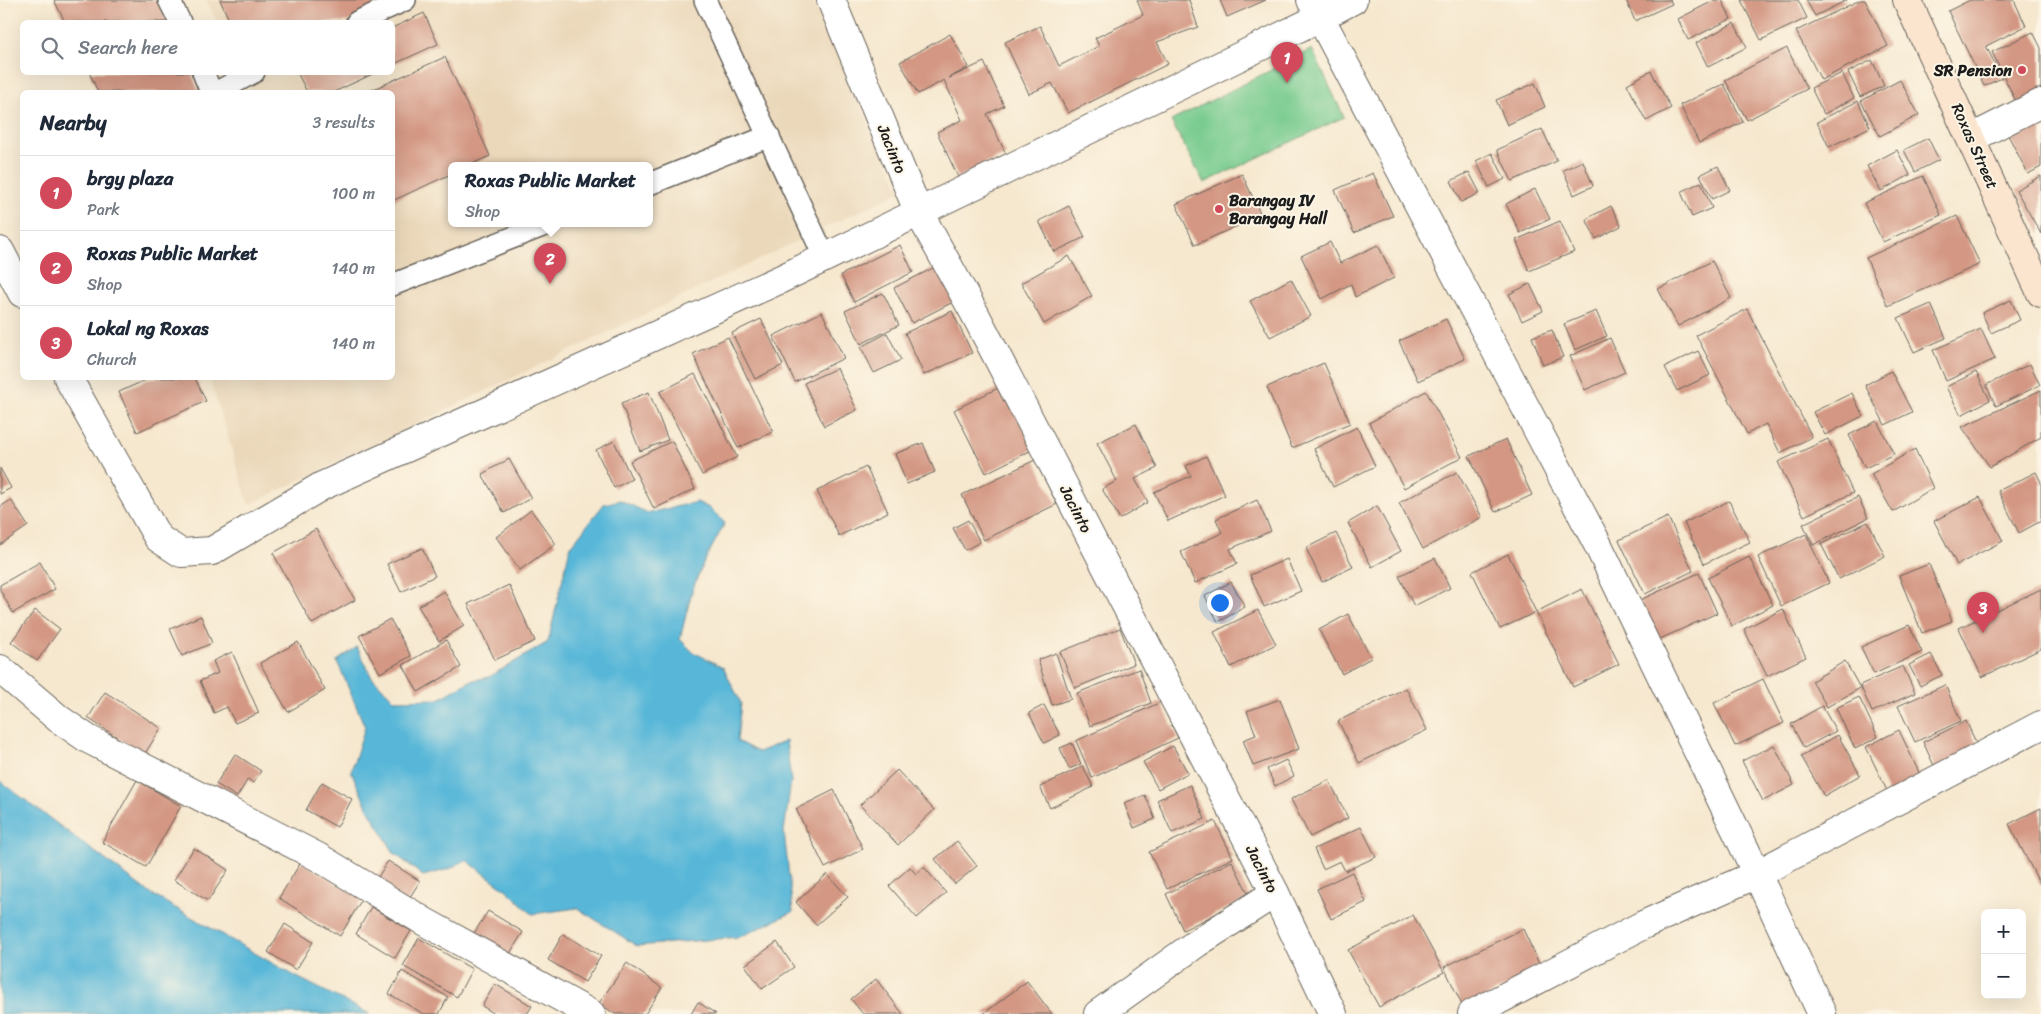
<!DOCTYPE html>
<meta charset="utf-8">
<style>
:root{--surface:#fff;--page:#f2f2f3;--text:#1f2937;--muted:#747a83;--line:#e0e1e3;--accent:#d1495b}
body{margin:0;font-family:Sriracha,sans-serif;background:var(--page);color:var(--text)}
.controls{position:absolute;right:15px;bottom:15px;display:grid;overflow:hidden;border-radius:8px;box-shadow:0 5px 20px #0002}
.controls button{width:45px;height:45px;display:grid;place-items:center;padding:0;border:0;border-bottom:1px solid var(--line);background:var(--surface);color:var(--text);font:25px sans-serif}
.you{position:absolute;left:1219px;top:602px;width:18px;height:18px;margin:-12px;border:4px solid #fff;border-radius:50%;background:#1a73e8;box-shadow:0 0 0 8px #1a73e833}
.badge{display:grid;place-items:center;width:32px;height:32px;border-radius:50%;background:var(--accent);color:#fff;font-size:16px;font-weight:700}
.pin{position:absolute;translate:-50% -41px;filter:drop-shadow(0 1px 2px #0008)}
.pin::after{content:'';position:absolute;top:26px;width:18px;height:15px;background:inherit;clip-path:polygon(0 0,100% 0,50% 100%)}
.popup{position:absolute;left:448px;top:162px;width:205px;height:65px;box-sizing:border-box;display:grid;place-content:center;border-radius:8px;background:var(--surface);filter:drop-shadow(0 1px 4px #0005);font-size:16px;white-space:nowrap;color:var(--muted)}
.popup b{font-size:19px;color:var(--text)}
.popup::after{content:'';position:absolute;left:50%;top:100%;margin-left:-10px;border:10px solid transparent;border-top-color:var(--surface)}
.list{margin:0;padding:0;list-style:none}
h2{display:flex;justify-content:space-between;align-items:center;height:65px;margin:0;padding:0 20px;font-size:21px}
h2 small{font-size:16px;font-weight:400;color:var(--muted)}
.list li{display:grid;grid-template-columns:32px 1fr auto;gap:15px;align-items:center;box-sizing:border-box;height:75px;padding:0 20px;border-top:1px solid var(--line)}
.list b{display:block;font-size:19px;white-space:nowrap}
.list p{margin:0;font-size:16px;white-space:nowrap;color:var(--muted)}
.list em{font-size:16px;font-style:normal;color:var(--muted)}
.icon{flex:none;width:28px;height:28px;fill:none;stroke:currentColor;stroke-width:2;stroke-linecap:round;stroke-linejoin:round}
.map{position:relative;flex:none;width:2041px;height:1014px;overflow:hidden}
.search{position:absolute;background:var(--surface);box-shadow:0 5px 20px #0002;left:20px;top:20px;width:375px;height:55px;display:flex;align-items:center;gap:12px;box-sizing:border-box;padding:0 18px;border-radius:8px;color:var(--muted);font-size:19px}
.panel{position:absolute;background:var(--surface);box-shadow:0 5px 20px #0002;left:20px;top:90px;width:375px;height:290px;border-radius:8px}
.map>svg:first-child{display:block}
.built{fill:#ebd8ba;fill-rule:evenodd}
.green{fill:#75ca8d;stroke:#487354}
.water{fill:#59b7d8;stroke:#3a6a7a}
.building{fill:#d39783}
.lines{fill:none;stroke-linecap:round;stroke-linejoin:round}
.lane-casing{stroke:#68635b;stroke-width:24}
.street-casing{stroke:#68635b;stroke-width:30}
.secondary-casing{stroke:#68635b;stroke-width:30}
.lane{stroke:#fff;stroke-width:21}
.street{stroke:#fff;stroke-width:28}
.secondary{stroke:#fbe5cf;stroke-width:28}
.poi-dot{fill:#d1495b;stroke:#fcf5e5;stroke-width:2}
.labels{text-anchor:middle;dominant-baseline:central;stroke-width:4;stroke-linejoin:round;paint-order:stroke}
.poi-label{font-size:16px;font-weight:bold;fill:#1c1c1c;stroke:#fcf5e5;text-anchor:end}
.street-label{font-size:16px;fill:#1c1c1c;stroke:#fcf5e5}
</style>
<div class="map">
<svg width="2041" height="1014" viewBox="0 0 2041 1014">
<rect width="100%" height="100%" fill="#fcf5e5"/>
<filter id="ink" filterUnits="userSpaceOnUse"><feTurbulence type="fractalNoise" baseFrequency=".02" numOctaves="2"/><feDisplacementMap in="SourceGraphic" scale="10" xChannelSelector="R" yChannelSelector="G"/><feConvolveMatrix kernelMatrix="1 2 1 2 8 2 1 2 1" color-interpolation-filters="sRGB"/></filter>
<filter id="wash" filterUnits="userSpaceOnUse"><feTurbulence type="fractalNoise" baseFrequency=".0096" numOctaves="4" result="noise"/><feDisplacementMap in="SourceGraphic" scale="20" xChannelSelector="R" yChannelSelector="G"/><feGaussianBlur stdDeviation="1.12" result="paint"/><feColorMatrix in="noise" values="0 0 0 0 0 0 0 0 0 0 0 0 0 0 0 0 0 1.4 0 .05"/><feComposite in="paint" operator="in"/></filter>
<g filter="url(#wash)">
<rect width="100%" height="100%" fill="#f6e8cf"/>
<!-- built -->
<path class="built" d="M206,0H812L901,191L249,505L211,383L214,378H392V92H252L242,73L392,72V22H217ZM451,165H649V223H451Z"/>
<!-- green -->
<path class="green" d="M1312,49L1344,117L1204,183L1171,121Z"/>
<!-- water -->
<g class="water">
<path d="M620,500L648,513L697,502L711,509L725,523L703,564L692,591L680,639L693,652L723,667L741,703L737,741L758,752L786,741L791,781L784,832L793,912L740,937L637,946L577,908L532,914L508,891L466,860L449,869L423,876L394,853L367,807L351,771L365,727L337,661L357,647L371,676L394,700L439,699L470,681L489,677L548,642L570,547L604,504Z"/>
<path d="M0,781L151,894L295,976L370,1014H0Z"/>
</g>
<g id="blocks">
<!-- building -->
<g class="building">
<path d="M54,0H157L168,22H65Z"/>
<path d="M220,0H396L347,22H230Z"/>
<path d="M1137,0H1189L1198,27L1157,42L1168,64L1068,113L1052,83L1029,94L1005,42L1040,26L1059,66L1099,46L1095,38L1143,15Z"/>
<path d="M1220,0H1266L1227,17Z"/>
<path d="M1626,0H1670L1672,4L1635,21Z"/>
<path d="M1715,0H1722L1731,19L1688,40L1678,19Z"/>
<path d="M1741,0H1798L1807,18L1761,40Z"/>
<path d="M1806,0H1847L1815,16Z"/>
<path d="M1860,0H1865L1888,46L1821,80L1796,31Z"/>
<path d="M1970,0H2014L2026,26L1986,46L2002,78L1984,86L1948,11Z"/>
<path d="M424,13L438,44L392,65V28Z"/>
<path d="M1734,23L1747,47L1708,67L1696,43Z"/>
<path d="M2033,32L2041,48V98L2019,108L1992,52Z"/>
<path d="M950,34L969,67L949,78L984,62L1004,106L987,114L1006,154L958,177L937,132L962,120L944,80L918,94L900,62Z"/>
<path d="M1787,48L1807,89L1747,120L1725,80Z"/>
<path d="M445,57L490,156L470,165H451V174L392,201V92H367Z"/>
<path d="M1872,60L1884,86L1860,97L1848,72Z"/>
<path d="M1651,71L1671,108L1646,121L1627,84Z"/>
<path d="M89,72H191L199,92H98Z"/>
<path d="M297,72H377L334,92H307Z"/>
<path d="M1842,73L1854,98L1824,114L1811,88Z"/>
<path d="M1900,80L1919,115L1880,136L1861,101Z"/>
<path d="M1535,83L1545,107L1507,125L1496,100Z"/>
<path d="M1724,84L1743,122L1699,143L1680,105Z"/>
<path d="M1858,101L1870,127L1829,147L1817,122Z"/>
<path d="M2041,115V167L2028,174L2007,133Z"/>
<path d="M1542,129L1557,161L1512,181L1497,150Z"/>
<path d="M1928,138L1939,160L1915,172L1904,150Z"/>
<path d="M1897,150L1910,175L1881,191L1867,166Z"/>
<path d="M1492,153L1505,179L1489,187L1476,161Z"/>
<path d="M1583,161L1593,186L1574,195L1563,170Z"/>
<path d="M1718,166L1730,190L1712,199L1700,175Z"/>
<path d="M1469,172L1480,193L1461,202L1451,181Z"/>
<path d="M1373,173L1393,216L1354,233L1335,190Z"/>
<path d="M1242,174L1261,215L1195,245L1176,204Z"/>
<path d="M1923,176L1941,215L1883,242L1864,203Z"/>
<path d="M2041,176V234L2016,190Z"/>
<path d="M1701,182L1712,208L1692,217L1681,192Z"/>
<path d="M1535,189L1550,219L1520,233L1506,204Z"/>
<path d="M1069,206L1085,237L1054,252L1039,221Z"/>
<path d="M1611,206L1621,226L1596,239L1586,219Z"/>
<path d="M1957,216L1980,264L1888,306L1866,258Z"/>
<path d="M1560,221L1574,252L1529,271L1516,240Z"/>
<path d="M1330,242L1340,263L1378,245L1394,278L1355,297L1351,284L1322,299L1301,256Z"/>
<path d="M900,245L913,272L854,302L841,275Z"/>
<path d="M1069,256L1092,296L1044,324L1021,283Z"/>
<path d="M1712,261L1731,298L1678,326L1658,289Z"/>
<path d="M939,265L957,300L912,323L894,288Z"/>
<path d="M1291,279L1311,316L1270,337L1250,301Z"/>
<path d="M1530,284L1543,311L1522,321L1509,294Z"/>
<path d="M883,293L899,325L861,344L845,311Z"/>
<path d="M2011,300L2020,320L1991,333L1982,313Z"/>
<path d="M1931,304L1946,338L1914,352L1898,318Z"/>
<path d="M1747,309L1812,437L1780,453L1766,424L1747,434L1696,335Z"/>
<path d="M952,311L972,353L924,375L905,333Z"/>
<path d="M1596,311L1607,336L1575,350L1564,324Z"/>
<path d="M822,312L844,358L795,382L773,336Z"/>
<path d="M761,319L783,365L755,379L732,333Z"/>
<path d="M1446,319L1465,359L1418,381L1399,341Z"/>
<path d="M1981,329L1995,359L1946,381L1933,350Z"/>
<path d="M1552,330L1563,357L1543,365L1532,337Z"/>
<path d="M887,333L901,360L874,373L861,347Z"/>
<path d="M728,337L773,432L738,448L693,354Z"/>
<path d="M1610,338L1625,372L1585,390L1570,356Z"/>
<path d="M1698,351L1710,375L1677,391L1665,367Z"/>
<path d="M1324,363L1350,423L1292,448L1267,387Z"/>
<path d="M2030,364L2040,385L1996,406L1986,385Z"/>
<path d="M837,368L857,410L824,426L804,383Z"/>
<path d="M1891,371L1912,412L1885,425L1865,385Z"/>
<path d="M1976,372L1990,400L1961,415L1946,387Z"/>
<path d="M695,374L737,457L702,475L660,392Z"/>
<path d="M150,378H195L206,401L137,432L119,392Z"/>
<path d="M1002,386L1034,449L986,473L954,410Z"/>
<path d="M2041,390V437L1990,467L1962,427Z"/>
<path d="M1426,391L1462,457L1404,488L1369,423Z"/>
<path d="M649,392L668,440L640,451L621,403Z"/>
<path d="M1852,393L1863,416L1825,435L1813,412Z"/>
<path d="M1877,421L1894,454L1865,468L1849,435Z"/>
<path d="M1136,424L1157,468L1135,479L1148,502L1120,519L1102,489L1117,481L1097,443Z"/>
<path d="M1357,427L1375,466L1333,487L1314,449Z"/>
<path d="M1506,439L1532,495L1495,512L1469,456Z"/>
<path d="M1828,439L1853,493L1804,516L1778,462Z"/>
<path d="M614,441L632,479L614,488L596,450Z"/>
<path d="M672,441L695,489L654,509L630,461Z"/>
<path d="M923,443L935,472L907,484L895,454Z"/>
<path d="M1915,449L1933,488L1893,512L1871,474Z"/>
<path d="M1206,456L1225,495L1168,521L1154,492L1191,476L1186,466Z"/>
<path d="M509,459L531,498L504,513L482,474Z"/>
<path d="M1035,460L1057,504L984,540L962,495Z"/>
<path d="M866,467L888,512L839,536L817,491Z"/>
<path d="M0,468L11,488L0,494Z"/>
<path d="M1457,472L1482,517L1423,549L1399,503Z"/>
<path d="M2036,472L2041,482V521L2019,533L1998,491Z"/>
<path d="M1858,497L1868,518L1813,545L1803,524Z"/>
<path d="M1980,497L2003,541L1957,565L1934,521Z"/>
<path d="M11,500L28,526L0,545V507Z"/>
<path d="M1257,500L1271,531L1230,549L1237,564L1195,583L1181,552L1222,533L1216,519Z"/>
<path d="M1729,501L1750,542L1704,564L1684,523Z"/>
<path d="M1377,506L1401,551L1372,567L1348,523Z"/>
<path d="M531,510L556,544L520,570L496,537Z"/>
<path d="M1668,517L1693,571L1645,594L1619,540Z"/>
<path d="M968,520L980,542L965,550L953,528Z"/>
<path d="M1868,522L1885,556L1839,579L1821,544Z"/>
<path d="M316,529L355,600L312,624L273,553Z"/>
<path d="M1336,533L1353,567L1322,582L1306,548Z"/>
<path d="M1806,534L1829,583L1781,606L1758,557Z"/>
<path d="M422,548L435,576L401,592L387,564Z"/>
<path d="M1508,554L1536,612L1500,629L1472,572Z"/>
<path d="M1749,557L1773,605L1732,626L1708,578Z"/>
<path d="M1435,558L1450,588L1414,606L1399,576Z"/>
<path d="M1287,559L1301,591L1264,607L1250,575Z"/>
<path d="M40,562L55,589L13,613L0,590V585Z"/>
<path d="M1929,564L1952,621L1922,633L1899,576Z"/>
<path d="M1699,573L1717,613L1658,640L1640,600Z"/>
<path d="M1231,582L1245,607L1218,622L1205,596Z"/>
<path d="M509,585L535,641L495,660L468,604Z"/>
<path d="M1582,589L1619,664L1573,687L1536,612Z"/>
<path d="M2041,589V649L1982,677L1959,628Z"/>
<path d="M444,591L464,626L439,641L418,606Z"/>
<path d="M1783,609L1806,657L1767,676L1744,629Z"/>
<path d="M35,610L60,629L37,661L11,642Z"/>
<path d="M1258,610L1276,644L1231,667L1214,632Z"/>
<path d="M1348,614L1371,658L1342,674L1319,630Z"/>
<path d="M201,616L212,643L182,656L170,629Z"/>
<path d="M390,619L411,656L380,673L359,636Z"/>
<path d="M1909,625L1922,652L1874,674L1861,647Z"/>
<path d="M1120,628L1134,664L1075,688L1060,652Z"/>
<path d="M446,640L461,667L418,692L403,665Z"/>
<path d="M298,642L325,690L288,712L260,663Z"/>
<path d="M232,652L259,713L235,723L227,707L214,713L200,681L218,673L213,661Z"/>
<path d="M1056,653L1071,699L1052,705L1038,660Z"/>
<path d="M1931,654L1942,675L1920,686L1909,665Z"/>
<path d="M1845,661L1860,688L1827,707L1812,681Z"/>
<path d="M1903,666L1915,693L1872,712L1860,685Z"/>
<path d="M1139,669L1151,703L1090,726L1077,693Z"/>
<path d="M1763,679L1784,723L1735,746L1714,703Z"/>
<path d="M1945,685L1961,721L1915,742L1898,706Z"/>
<path d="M1406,688L1427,730L1359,763L1338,721Z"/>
<path d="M105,692L161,728L144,755L88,718Z"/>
<path d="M1859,697L1878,737L1855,749L1836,708Z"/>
<path d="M1280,699L1299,749L1253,766L1243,740L1256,735L1247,711Z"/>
<path d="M1161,702L1178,738L1092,778L1076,741Z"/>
<path d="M1044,705L1060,735L1044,743L1029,713Z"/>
<path d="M1822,706L1836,731L1804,748L1791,724Z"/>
<path d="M1966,721L1980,751L1937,772L1923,742Z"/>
<path d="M1899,730L1923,781L1890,797L1866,747Z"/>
<path d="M1838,735L1860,775L1824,796L1801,756Z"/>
<path d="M1072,743L1081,764L1069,769L1060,748Z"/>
<path d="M1774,745L1794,785L1763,801L1742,761Z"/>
<path d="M1173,746L1188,773L1158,789L1143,762Z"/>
<path d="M235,754L261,771L253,783L248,779L237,797L216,784Z"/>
<path d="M1286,760L1294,776L1275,786L1267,769Z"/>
<path d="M1083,766L1093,787L1050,808L1040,787Z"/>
<path d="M897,770L934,810L898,845L860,805Z"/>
<path d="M137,780L181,806L146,867L102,842Z"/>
<path d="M1329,780L1348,818L1310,837L1291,799Z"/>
<path d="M322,782L352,799L337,827L306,810Z"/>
<path d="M1190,785L1205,819L1172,833L1157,800Z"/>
<path d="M834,790L863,849L825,868L796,809Z"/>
<path d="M1145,795L1155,819L1134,828L1124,803Z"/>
<path d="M2041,808V886L2009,824Z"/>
<path d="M1215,821L1233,858L1167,889L1149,852Z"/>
<path d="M1361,827L1376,857L1345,871L1340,861L1323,869L1314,849Z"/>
<path d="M957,841L977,866L955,884L935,859Z"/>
<path d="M194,848L228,870L208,901L174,880Z"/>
<path d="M388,861L420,881L405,905L373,885Z"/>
<path d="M1232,861L1250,897L1183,930L1166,894Z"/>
<path d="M301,862L362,899L340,936L279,898Z"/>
<path d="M910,867L916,874L924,867L946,893L917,918L889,886Z"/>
<path d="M1352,872L1366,902L1331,919L1317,889Z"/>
<path d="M827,874L848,897L816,925L796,902Z"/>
<path d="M371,907L411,931L395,958L356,934Z"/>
<path d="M488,911L523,932L506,960L471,938Z"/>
<path d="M1413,915L1444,972L1379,1007L1348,950Z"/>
<path d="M285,924L313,942L296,970L268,952Z"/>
<path d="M1523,929L1542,970L1463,1007L1444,967Z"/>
<path d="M563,934L601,956L585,982L548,960Z"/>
<path d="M419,938L472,969L457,997L403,966Z"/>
<path d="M777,942L794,967L762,989L745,965Z"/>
<path d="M627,963L662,988L645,1014H615L599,1003Z"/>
<path d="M402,971L448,997L439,1014H424L389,994Z"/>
<path d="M876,979L903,1014H863L851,999Z"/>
<path d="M1027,981L1052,1014H983Z"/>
<path d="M495,984L532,1006L527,1014H495L482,1006Z"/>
<path d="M698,1002L716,1014H691Z"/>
</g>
</g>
</g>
<g filter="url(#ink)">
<use href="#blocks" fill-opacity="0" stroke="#68635b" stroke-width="1"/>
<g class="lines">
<defs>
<g id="lane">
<path d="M169,0L180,22"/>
<path d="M705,0L824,256"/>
<path d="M357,22L405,0"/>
<path d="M203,72L211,92"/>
<path d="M217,92L254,72"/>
<path d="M649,184L769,136"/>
<path d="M392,285L550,223"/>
</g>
<g id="street">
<path d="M831,0L918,211L975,314L1275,893L1333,1014"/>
<path d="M1311,0L1598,545L1757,874L1822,1014"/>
<path d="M1972,138L2041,103"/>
<path d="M0,251L22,293"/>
<path d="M68,378L158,538L181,553L212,551L322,486L781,279L1319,18L1353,0"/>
<path d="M0,669L59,719L88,739L318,857L425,922L591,1014"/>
<path d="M1098,1014L1197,943L1275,893"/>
<path d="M1472,1014L1643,925L1757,874L2041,725"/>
</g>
<path id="secondary" d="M1907,0L2041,293"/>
</defs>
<!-- lane casing -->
<use href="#lane" class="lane-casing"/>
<!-- street casing -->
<use href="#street" class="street-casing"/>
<!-- secondary casing -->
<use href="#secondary" class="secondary-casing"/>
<!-- lane -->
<use href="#lane" class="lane"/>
<!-- street -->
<use href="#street" class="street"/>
<!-- secondary -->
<use href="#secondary" class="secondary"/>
</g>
</g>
<!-- markers -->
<g class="poi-dot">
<circle cx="2022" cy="70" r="5"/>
<circle cx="1219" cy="209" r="5"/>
</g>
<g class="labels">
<!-- poi labels -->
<g class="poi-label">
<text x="2012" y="70">SR Pension</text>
<text x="1229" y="200" text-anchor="start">Barangay IV<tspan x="1229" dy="18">Barangay Hall</tspan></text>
</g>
<!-- street labels -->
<g class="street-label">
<text transform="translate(1975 146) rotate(66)">Roxas Street</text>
<text transform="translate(892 149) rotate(68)">Jacinto</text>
<text transform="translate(1076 509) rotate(63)">Jacinto</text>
<text transform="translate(1262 869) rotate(63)">Jacinto</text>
</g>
</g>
</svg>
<div class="controls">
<button>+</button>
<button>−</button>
</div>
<div class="you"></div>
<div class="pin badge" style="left:1287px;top:83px">1</div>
<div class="pin badge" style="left:550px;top:284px">2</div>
<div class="popup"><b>Roxas Public Market</b>Shop</div>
<div class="pin badge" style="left:1983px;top:633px">3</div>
<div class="search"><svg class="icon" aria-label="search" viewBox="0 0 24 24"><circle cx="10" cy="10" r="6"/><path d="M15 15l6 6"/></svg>Search here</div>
<section class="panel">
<h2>Nearby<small>3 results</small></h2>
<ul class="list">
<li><span class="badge">1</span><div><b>brgy plaza</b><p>Park</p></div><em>100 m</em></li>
<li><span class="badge">2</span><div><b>Roxas Public Market</b><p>Shop</p></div><em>140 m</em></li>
<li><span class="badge">3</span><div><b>Lokal ng Roxas</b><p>Church</p></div><em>140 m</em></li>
</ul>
</section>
</div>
